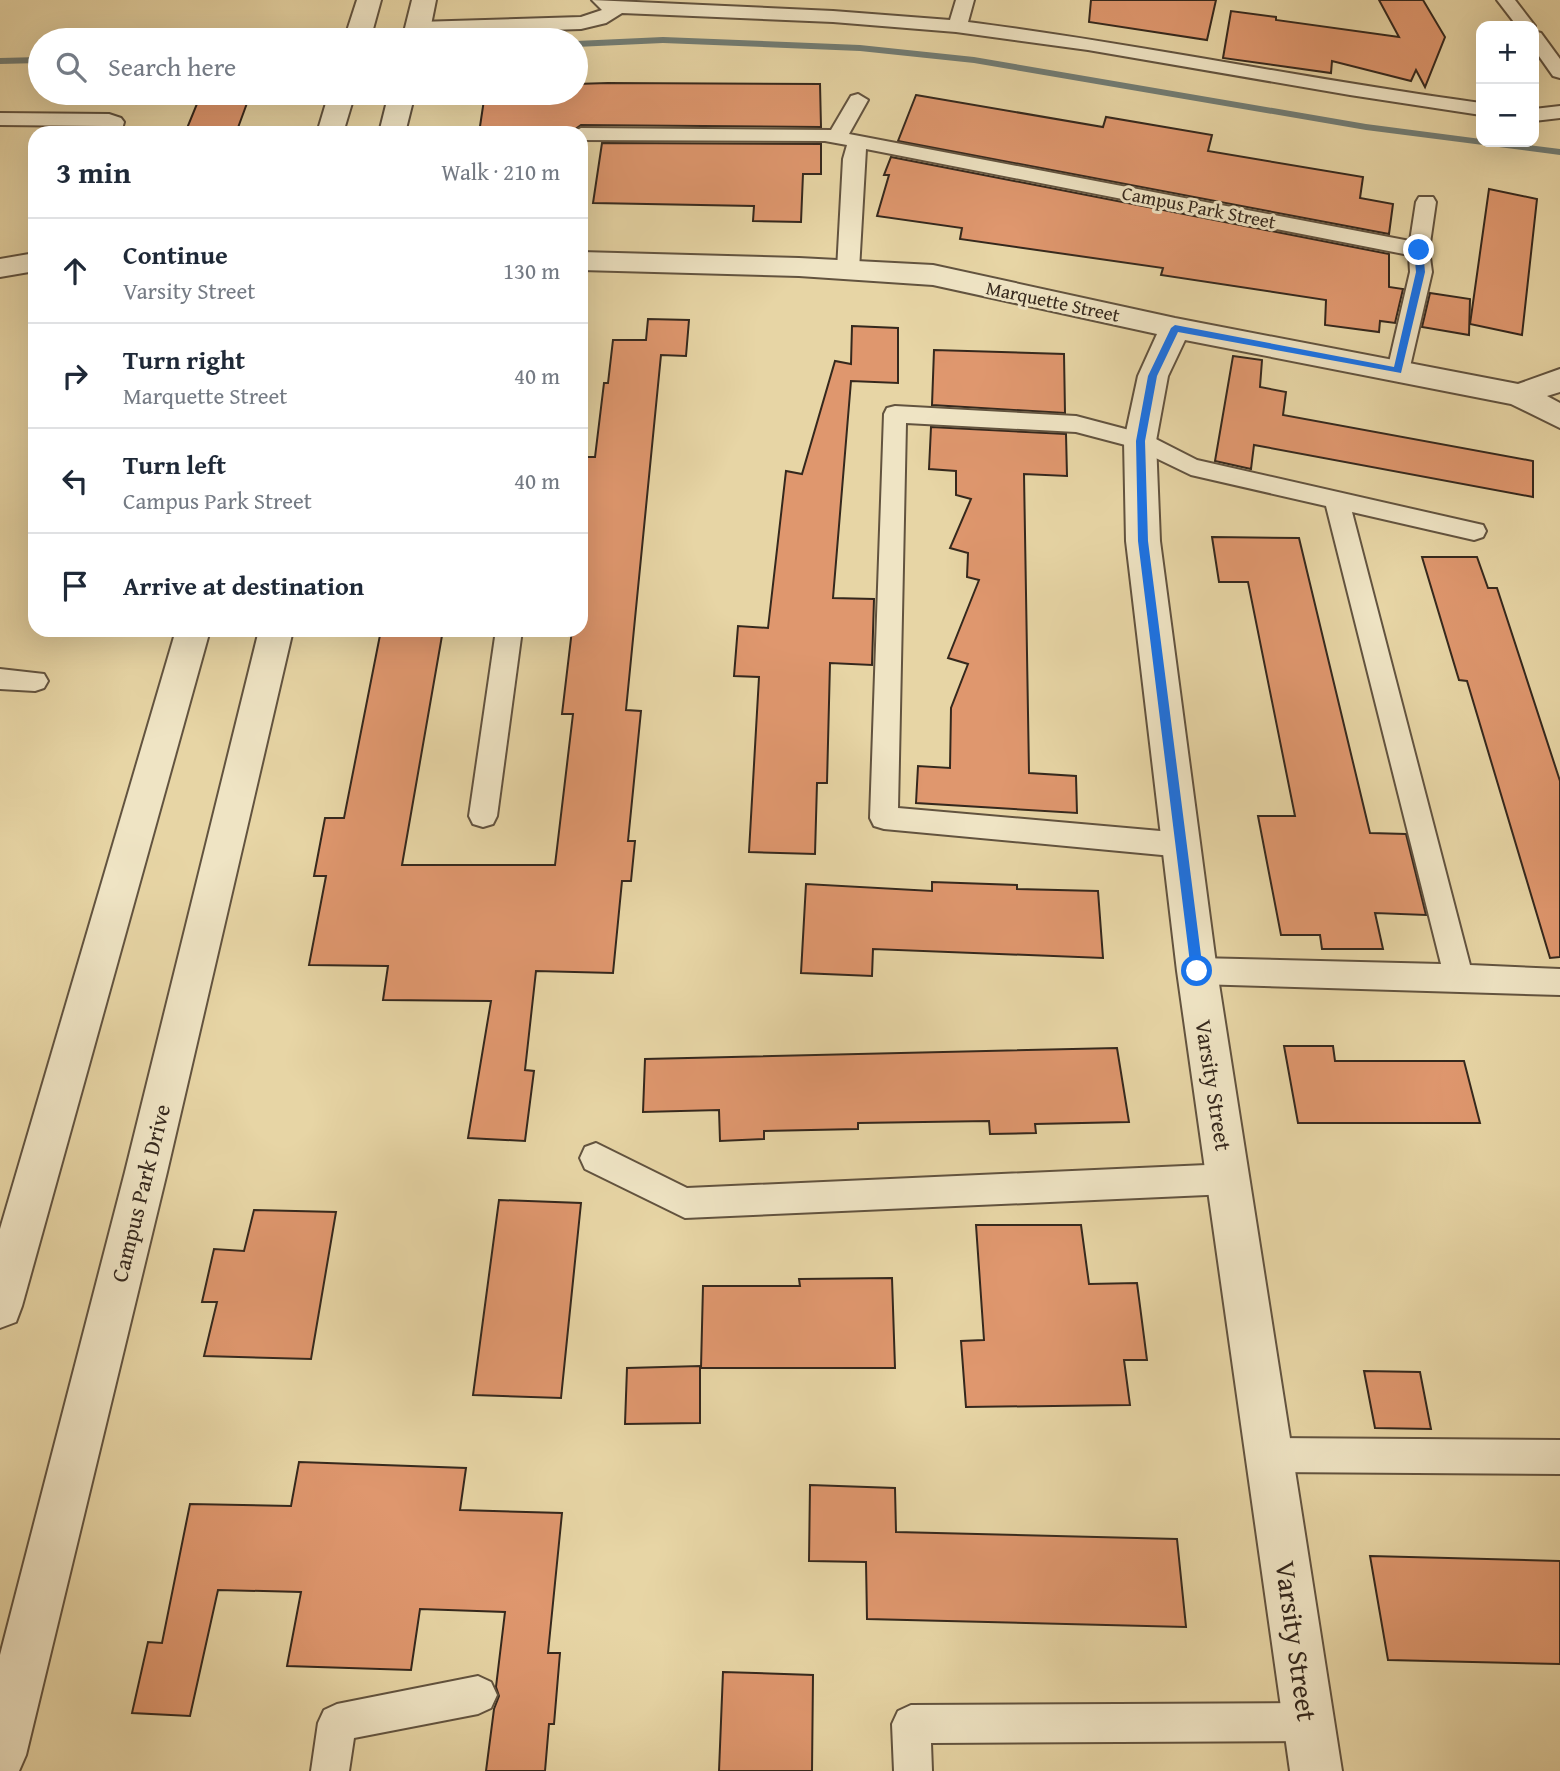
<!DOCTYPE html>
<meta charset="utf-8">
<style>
:root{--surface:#fff;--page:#f6f6f7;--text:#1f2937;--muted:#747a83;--line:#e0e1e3}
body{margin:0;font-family:"Gentium Book Plus",serif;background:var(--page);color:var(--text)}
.controls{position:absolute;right:21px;top:21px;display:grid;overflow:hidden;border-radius:14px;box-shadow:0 7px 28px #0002}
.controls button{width:63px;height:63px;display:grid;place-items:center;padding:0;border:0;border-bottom:2px solid var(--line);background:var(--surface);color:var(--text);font:35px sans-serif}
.stop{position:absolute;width:21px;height:21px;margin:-16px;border:5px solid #1a73e8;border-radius:50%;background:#fff}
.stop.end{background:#1a73e8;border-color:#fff;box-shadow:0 2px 7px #0008}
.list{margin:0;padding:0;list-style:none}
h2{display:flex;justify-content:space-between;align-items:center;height:91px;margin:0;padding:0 28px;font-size:30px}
h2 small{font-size:23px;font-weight:400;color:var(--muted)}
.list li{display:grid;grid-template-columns:46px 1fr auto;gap:21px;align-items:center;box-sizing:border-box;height:105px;padding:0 28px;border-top:2px solid var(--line)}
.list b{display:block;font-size:26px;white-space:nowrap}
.list p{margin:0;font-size:23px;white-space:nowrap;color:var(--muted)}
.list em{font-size:23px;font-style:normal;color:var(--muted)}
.icon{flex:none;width:38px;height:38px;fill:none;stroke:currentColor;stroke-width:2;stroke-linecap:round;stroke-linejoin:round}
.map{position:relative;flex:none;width:1560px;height:1771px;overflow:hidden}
.search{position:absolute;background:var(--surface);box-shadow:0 7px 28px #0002;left:28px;top:28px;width:560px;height:77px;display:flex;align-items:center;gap:18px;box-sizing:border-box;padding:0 24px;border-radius:38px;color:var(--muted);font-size:26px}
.panel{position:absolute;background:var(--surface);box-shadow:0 7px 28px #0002;left:28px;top:126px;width:560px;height:511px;border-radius:21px}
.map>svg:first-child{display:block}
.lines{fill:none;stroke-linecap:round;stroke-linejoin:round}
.stream{fill:#727d75;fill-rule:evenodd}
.building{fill:#df976e;stroke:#35281d;stroke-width:2}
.service-casing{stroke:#62533f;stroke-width:4}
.minor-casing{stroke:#62533f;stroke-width:4}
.tertiary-casing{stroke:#62533f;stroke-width:4}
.service{fill:#efe4c4;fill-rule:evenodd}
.minor{fill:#efe4c4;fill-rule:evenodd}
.tertiary{fill:#efe4c4;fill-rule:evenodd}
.route{fill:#1a73e8}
.labels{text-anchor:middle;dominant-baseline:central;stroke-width:6;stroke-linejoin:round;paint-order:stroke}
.far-street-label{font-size:19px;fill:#35281d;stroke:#efe4c4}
.street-label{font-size:23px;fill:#35281d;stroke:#efe4c4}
.near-street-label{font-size:28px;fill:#35281d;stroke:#efe4c4}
</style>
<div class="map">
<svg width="1560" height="1771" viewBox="0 0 1560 1771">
<rect width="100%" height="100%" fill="#e7d5a5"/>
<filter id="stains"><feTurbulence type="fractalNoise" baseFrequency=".00286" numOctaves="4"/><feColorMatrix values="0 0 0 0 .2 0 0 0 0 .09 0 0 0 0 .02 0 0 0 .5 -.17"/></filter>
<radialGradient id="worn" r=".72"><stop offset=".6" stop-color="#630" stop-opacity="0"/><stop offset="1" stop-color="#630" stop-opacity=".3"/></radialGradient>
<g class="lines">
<!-- stream -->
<g class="stream">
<path d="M663,37L860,45L974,57L1366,124L1481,139V142H1504L1560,149V155L1366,130L974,63L860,51L663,43L576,47V41Z"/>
<path d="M40,57V63L0,64V58Z"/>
</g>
</g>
<!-- building -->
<g class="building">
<path d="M1091,0H1216L1207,40L1089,22Z"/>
<path d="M1379,0H1423L1445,37L1425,87L1416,70L1411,81L1332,61L1331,73L1223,58L1231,11L1276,17V20L1399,37Z"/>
<path d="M608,83L820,84L821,127L581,125L570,133H479L485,93H576V84Z"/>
<path d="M201,94L250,95L236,133H185Z"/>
<path d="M916,95L1103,127L1106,117L1212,135L1208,151L1363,177L1360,198L1393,204L1389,234L898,141Z"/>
<path d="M602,143L821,144V174H803L801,222L753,221L754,206L593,203Z"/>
<path d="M891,157L1389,254V287L1403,289L1395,323L1380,321L1379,332L1325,325L1326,300L1161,275L1163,268L960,239L962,228L877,216L889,175H884Z"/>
<path d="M1489,189L1537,199L1522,335L1470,324Z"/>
<path d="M1430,293L1470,299L1469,335L1422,327Z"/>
<path d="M648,319L689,320L686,356L661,355L626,710L641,711L628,841H635L631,881H622L613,973L536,971L525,1070L534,1071L525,1141L468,1138L491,1001L383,1000L388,966L309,965L326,876H314L325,818H344L381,630H443L402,865H555L573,714H562L572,630H581V513L587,457H595L604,383H608L613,340H646Z"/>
<path d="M852,326L898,328V383L851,381L833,598L874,599L872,665L830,663L827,783H817L815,854L749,852L759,677L734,676L738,626L768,628L786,471L802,474L835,361L851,364Z"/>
<path d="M934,350L1064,354L1065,413L932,405Z"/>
<path d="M1233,356L1262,360L1260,387L1286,392L1283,415L1533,461V497L1254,445L1251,469L1215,461Z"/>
<path d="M931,427L1066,434L1067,476L1024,474L1029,773L1076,776L1077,813L916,803L918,766L950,768L951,708L968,664L948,658L979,580L967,577L968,553L950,548L971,499L956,495V471L929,469Z"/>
<path d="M1212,537L1299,538L1370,833L1406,834L1426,915L1375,913L1383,949H1322L1320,935H1281L1258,816H1295L1248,582H1219Z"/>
<path d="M1422,557H1477L1488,588H1497L1560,781V957L1550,958L1467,681L1459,680Z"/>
<path d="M932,882L1017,885V889L1098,891L1103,958L873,949L872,976L801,973L806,884L932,891Z"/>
<path d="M1284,1046H1333L1335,1061H1464L1480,1123H1298Z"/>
<path d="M1117,1048L1129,1122L1035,1124L1036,1133L990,1134L989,1121L858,1123V1129L764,1131V1139L720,1141L719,1110L643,1112L645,1059Z"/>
<path d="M499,1200L581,1203L561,1398L473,1395Z"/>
<path d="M254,1210L336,1212L311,1359L204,1356L217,1302H202L214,1249L244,1251Z"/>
<path d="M976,1225H1081L1089,1284L1137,1283L1147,1360H1124L1130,1405L966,1407L961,1341L984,1340Z"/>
<path d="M892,1278L895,1368H701L703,1286H800L799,1279Z"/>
<path d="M700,1366V1423L625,1424L627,1368Z"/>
<path d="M1364,1371L1420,1372L1431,1429L1375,1428Z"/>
<path d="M299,1462L466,1468L460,1510L562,1513L548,1653H560L554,1724H549L545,1771H486L494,1709L499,1696L496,1687L505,1612L420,1609L411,1670L287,1666L301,1592L218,1590L190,1716L132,1713L148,1642L162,1643L190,1504L291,1506Z"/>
<path d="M810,1485L895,1488L896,1532L1177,1539L1186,1627L867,1619L866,1562L809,1561Z"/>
<path d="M1370,1556L1560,1561V1664L1388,1660Z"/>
<path d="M723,1672L813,1675L812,1771H719Z"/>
</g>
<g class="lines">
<defs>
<g id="service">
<path d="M592,0L833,11L950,20L956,0H974L968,22C1140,44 1310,80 1481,103V115L1350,95L1088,50L956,32L833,22L622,13L606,23L581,29L418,34L409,28L418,22L581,17L602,10Z"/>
<path d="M1497,0H1515L1535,26L1534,28L1517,26Z"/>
<path d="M1534,31L1541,33L1560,59V78L1553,76L1534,49Z"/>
<path d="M858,94L868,100L849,134L1410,241L1416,202L1419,197H1433L1436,202L1429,250L1432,272L1409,371L1406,376L1398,379L1390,376L1387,371L1410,272L1409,255L866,149L859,270L855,275H841L837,270L843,159L847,145L825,141L581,140V133H572L581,128L831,130L851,96Z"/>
<path d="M1560,106V118L1534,121V109Z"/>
<path d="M0,113L109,114L121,118L124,122L121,133H101L103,126L0,125Z"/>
<path d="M895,406L1076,416L1148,435L1197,460L1483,525L1486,531L1483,537L1474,540L1352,512L1470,965L1560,969V995L1197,984L1187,980L1183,971L1187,962L1197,958L1441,964L1326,506L1191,475L1133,447L1076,432L906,423L898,808L1183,833L1193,837L1197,845L1193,853L1183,857L884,829L874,826L870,818L884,414L887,408Z"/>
<path d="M496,630H522L497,816L493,824L483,827L473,824L469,816Z"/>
<path d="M0,669L44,674L48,681L44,688L35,691L0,689Z"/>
<path d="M596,1143L687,1188L1229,1164L1240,1168L1245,1179L1240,1190L1229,1194L685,1218L585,1169L580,1158L585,1147Z"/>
<path d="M1270,1438L1560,1440V1474L1270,1472L1258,1467L1253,1455L1258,1443Z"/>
<path d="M478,1676L491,1682L497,1695L491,1708L478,1714L354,1738L349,1771H311L318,1723L324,1710L337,1704Z"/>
<path d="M1309,1703L1322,1709L1328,1722L1322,1735L1309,1741L931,1743L932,1771H894L892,1724L898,1711L911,1705Z"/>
</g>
<g id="minor">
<path d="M581,252L799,258L933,265L1175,318L1518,384L1560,369V392L1547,396L1560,403V428L1511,404L1185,340L1168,376L1156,441L1160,541L1217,971L1342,1771H1290L1177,971L1126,541L1124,441L1138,376L1157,334L933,285L799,276L581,270Z"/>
<path d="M35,253V271L0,277V259Z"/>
</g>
<g id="tertiary">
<path d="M357,0H381L370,40H344Z"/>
<path d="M412,0H436L428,40H402Z"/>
<path d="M329,93H355L343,133H317Z"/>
<path d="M389,93H415L405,133H379Z"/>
<path d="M176,630H210L22,1306L16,1322L0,1328V1229Z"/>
<path d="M259,630H293L167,1172L26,1755L19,1771H0V1655L125,1172Z"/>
</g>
</defs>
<!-- service casing -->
<use href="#service" class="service-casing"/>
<!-- minor casing -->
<use href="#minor" class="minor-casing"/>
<!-- tertiary casing -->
<use href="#tertiary" class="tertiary-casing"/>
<!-- service -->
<use href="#service" class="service"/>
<!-- minor -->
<use href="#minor" class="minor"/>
<!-- tertiary -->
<use href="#tertiary" class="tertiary"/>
</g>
<!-- route -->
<path class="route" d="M1419,247L1423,250L1425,272L1401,373L1178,332L1157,376L1145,441L1148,541L1203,971L1197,977L1191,971L1138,541L1136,441L1148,376L1171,328L1175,325L1394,367L1416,272L1414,250Z"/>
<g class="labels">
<!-- far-street labels -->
<g class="far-street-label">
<text transform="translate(1199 207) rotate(11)">Campus Park Street</text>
<text transform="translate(1053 301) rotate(12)">Marquette Street</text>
</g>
<!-- street labels -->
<g class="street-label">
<text transform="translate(1214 1085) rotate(81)">Varsity Street</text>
<text transform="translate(140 1193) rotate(-76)">Campus Park Drive</text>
</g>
<!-- near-street labels -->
<g class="near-street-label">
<text transform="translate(1297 1641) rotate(82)">Varsity Street</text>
</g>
</g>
<rect width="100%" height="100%" filter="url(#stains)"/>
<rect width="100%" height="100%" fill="url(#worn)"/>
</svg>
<div class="controls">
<button>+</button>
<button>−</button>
</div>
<div class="stop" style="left:1197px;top:971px"></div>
<div class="stop end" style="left:1419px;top:250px"></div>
<div class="search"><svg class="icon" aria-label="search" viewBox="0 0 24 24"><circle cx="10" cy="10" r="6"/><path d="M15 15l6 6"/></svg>Search here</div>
<section class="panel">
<h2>3 min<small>Walk · 210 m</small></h2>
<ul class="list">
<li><svg class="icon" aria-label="ahead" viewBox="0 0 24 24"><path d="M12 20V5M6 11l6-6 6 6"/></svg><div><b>Continue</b><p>Varsity Street</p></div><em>130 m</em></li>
<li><svg class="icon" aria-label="right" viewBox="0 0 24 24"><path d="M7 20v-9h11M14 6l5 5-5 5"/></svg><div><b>Turn right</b><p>Marquette Street</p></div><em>40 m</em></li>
<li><svg class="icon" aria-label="left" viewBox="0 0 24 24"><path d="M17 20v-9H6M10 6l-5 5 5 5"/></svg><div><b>Turn left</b><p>Campus Park Street</p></div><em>40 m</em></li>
<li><svg class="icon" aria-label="arrive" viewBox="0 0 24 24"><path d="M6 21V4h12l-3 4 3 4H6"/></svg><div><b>Arrive at destination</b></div></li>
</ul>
</section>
</div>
